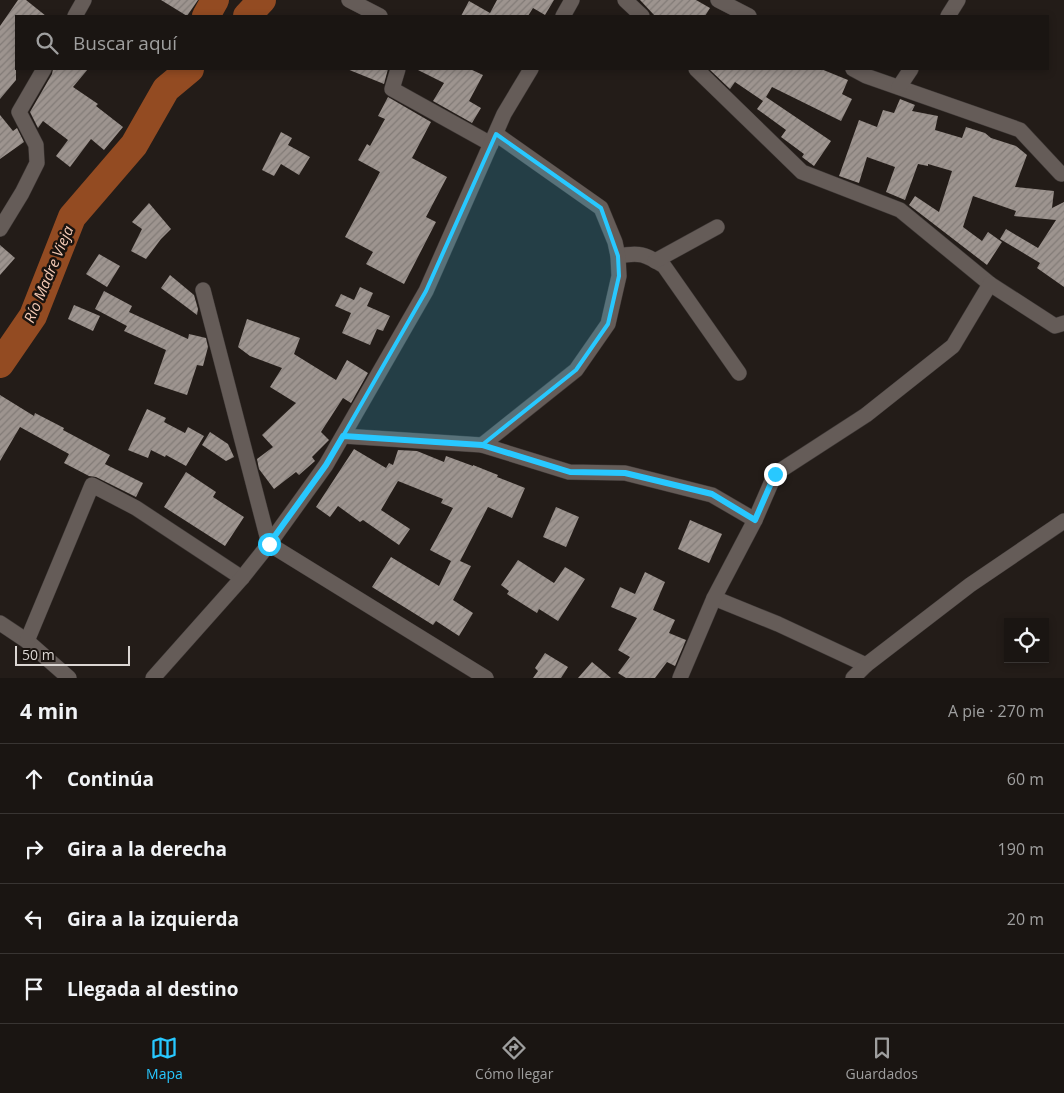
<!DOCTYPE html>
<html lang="es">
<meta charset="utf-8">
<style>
:root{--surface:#1a1512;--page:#231e1b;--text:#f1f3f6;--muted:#9f9f9f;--line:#383432;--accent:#28c8ff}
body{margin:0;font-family:"Open Sans",sans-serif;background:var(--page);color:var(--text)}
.controls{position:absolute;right:15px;bottom:15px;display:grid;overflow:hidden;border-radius:0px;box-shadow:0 2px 8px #0003}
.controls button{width:45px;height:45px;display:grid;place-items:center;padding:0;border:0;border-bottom:1px solid var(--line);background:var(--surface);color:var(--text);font:25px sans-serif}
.scale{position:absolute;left:15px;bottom:12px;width:115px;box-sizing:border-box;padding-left:5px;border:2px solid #dbd6d3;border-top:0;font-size:14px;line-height:18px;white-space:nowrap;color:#dbd6d3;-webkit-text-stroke:4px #1a130f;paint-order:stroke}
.stop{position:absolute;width:15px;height:15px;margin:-11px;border:4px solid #28c8ff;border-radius:50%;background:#fff}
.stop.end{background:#28c8ff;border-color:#fff;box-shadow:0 1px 5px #0008}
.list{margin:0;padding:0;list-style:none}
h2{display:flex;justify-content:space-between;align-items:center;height:65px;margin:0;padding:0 20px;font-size:21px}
h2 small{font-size:16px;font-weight:400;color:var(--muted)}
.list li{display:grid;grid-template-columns:32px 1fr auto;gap:15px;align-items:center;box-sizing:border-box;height:70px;padding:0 20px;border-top:1px solid var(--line)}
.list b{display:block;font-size:19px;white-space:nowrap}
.list em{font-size:16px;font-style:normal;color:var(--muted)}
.icon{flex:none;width:28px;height:28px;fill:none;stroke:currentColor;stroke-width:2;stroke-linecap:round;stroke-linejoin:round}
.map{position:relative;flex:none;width:1064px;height:678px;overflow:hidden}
.search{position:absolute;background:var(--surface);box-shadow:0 2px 8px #0003;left:15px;right:15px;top:15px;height:55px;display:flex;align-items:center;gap:12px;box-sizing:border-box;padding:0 18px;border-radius:0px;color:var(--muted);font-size:19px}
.sheet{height:345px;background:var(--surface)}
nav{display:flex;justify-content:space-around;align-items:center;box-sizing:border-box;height:70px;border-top:1px solid var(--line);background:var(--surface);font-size:14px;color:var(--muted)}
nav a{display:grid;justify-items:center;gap:2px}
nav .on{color:var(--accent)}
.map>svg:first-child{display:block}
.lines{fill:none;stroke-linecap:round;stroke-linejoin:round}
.river{stroke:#934b22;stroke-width:28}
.building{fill:url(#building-hatch)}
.street-casing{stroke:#3e3836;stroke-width:16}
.street{stroke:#655c58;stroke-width:15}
.route{stroke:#28c8ff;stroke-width:6}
.marked{fill:#28c8ff;fill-opacity:0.2;stroke:#28c8ff;stroke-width:4;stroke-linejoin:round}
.labels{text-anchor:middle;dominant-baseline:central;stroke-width:5;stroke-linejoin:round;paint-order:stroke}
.water-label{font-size:15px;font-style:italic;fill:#f4cab5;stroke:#1a130f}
</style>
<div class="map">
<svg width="1064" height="678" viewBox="0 0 1064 678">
<defs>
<pattern id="building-hatch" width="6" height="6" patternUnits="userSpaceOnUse" patternTransform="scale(1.25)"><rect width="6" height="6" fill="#9d948f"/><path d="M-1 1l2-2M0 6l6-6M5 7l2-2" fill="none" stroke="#827b77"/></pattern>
</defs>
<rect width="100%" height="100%" fill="#231c18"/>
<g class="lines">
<!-- river -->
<g class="river">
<path d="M206,16L215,0"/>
<path d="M247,16L262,0"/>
<path d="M0,364L33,316L72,217L134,145L166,89L190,69"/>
</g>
</g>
<!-- building -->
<g class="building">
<path d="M18,0H26L46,16H16V80L0,99V26Z"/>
<path d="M161,0H198L187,16Z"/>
<path d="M497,0H554L545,15L533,8L528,16H461L469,1L490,13Z"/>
<path d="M640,0H696L710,8L705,16H655Z"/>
<path d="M53,69H88L73,87L98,104L96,106L123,127L104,150L91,139L70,167L56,156L68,140L43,121L38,128L30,112L52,74Z"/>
<path d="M347,69H388L384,84Z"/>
<path d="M416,69H470L483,75L469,101L481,108L472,123L433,101L444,83Z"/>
<path d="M709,69H821L848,80L842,94L852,99L841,121L772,87L766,97L831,141L814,166L802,157L804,154L781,137L786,130L757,109L763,101L735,82L730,89Z"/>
<path d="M388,97L431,122L412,158L447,177L426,217L436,222L404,284L366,264L373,252L345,237L380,172L358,160L367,144L370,146L385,119L378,116Z"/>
<path d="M900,99L915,105L912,111L938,116L935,130L962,138L966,127L985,133L991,138L1016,146L1027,155L1015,187L1054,191L1052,208L1064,202V287L1037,268L1040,263L1000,239L1006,229L1038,248L1056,220L1014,216L1016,211L973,196L963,227L982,241L988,232L1002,242L987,265L909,205L915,196L939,212L952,171L928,164V166L918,164L905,200L886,192L895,167L867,157L859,183L839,176L859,120L877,127L883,110L894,113Z"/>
<path d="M0,115L13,131L17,128L24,142L0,159Z"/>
<path d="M281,132L292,138L288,145L310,157L299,175L281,164L274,176L262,170Z"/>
<path d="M149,203L171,229L161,239L146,259L131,251L142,229L132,222Z"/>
<path d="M0,245L15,258L0,275Z"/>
<path d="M99,254L120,266L107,287L86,274Z"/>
<path d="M170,275L194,295L198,309L197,315L161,288Z"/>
<path d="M360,287L373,293L367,306L390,316L383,331L377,329L370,345L342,333L351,313L335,306L341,294L354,300Z"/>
<path d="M104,291L132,306L129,312L188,339L189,334L206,338L208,347L203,366L197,365L187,395L154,384L166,350L124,331L127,326L95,309Z"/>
<path d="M74,305L100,316L93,331L68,319Z"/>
<path d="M247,319L300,338L294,354L336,380L347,360L368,373L351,403L343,398L321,432L329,440L312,457L315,461L299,475L296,472L274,489L259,469L257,459L273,447L262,435L296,403L270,387L282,368L250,356L238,347Z"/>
<path d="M0,395L34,416L35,413L64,428L63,430L110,455L105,464L143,483L136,497L96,477L89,476L64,463L69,454L20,427L0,461Z"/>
<path d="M147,409L166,418L164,422L185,433L188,427L204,436L186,466L166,455L165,457L151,450L148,458L128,450Z"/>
<path d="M210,432L228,444L234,457L226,461L202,445Z"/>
<path d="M354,449L386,468L389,463L393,465L398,450L417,451L444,462L446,456L473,466V465L498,475L497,477L525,488L512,518L488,507L460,561L471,566L453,600L473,613L459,636L436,621L433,625L372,587L391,557L439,586L451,561L430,550L453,508L441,503L443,499L398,481L381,510L410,529L399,545L363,520L360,522L338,506L330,517L316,507Z"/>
<path d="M186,472L216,492L213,497L244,517L225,546L164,507Z"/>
<path d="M556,507L579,517L566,547L543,537Z"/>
<path d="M690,520L722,534L709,563L678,549Z"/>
<path d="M518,560L554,583L565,567L585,579L558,621L539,609L537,613L507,594L509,591L501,585Z"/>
<path d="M645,572L665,582L653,610L675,620L669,633L686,640L675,666L667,662L655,678H626L618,673L630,657L618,650L637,618L611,607L620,587L635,594Z"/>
<path d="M545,653L568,667L561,678H533L538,671L535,668Z"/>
<path d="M592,662L611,678H578Z"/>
</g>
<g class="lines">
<defs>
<g id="street">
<path d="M349,0L380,16"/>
<path d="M625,0L642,16"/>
<path d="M718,0L749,16"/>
<path d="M75,16L84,0"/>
<path d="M563,16L572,0"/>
<path d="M948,16L958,0"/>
<path d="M398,69L392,89L491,144"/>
<path d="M696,69L802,172L900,210L990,284"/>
<path d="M853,69L866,76L1020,130L1061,174"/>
<path d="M899,87L911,69"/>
<path d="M0,229L22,193L37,163L36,145L19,112L44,69"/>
<path d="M618,256C640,252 645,254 664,266L739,373"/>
<path d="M655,261L717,227"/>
<path d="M203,290L269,544L486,678"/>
<path d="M343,436L482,445L576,370L608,324L619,276L618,256L615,242L601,208L496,134"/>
<path d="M482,445L569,472L625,473L712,495L755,520"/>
<path d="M714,598L778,624L866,665"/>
<path d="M0,623L27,641L69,678"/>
<path d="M27,641L92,485L136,508L242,578"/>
<path d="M153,678L242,578L269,544L326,465L426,291L504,114L531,69"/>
<path d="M680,678L714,598L755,520L775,474L866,415L953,346L990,284L1055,326L1064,323"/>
<path d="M853,678L866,665L970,585L1064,521"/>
</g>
</defs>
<!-- street casing -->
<use href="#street" class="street-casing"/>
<!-- street -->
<use href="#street" class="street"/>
</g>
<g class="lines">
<!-- route -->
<path class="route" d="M269,544L326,465L343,436L482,445L570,472L625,473L712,494L755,520L775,474"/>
</g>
<!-- marked area -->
<path class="marked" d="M496,134L601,208L618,256L619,276L608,324L576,370L482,445L343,436L426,291Z"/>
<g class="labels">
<!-- water labels -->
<g class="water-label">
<text transform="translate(48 274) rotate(-67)">Río Madre Vieja</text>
</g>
</g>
</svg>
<div class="controls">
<button><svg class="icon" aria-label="locate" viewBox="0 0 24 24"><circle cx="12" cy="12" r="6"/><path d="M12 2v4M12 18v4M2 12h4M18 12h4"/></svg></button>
</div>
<div class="scale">50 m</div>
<div class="stop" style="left:269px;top:544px"></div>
<div class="stop end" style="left:775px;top:474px"></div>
<div class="search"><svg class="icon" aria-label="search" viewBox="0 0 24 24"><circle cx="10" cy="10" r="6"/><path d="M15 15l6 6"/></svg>Buscar aquí</div>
</div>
<section class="sheet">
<h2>4 min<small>A pie · 270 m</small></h2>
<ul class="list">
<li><svg class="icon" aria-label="ahead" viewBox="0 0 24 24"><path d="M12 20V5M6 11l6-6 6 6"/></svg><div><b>Continúa</b></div><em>60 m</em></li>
<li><svg class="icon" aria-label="right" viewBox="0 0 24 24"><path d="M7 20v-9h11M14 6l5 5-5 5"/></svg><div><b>Gira a la derecha</b></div><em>190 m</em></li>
<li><svg class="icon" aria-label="left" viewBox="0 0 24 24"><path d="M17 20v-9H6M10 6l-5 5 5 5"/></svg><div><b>Gira a la izquierda</b></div><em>20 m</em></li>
<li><svg class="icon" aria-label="arrive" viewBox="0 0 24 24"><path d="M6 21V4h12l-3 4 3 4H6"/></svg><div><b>Llegada al destino</b></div></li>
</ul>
</section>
<nav>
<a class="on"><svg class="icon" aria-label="map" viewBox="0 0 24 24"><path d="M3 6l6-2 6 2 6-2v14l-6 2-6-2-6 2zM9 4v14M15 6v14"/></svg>Mapa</a>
<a><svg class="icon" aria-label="directions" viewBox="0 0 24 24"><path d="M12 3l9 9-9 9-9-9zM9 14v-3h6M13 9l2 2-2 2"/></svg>Cómo llegar</a>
<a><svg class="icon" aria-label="saved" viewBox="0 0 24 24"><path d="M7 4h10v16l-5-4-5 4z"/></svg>Guardados</a>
</nav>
